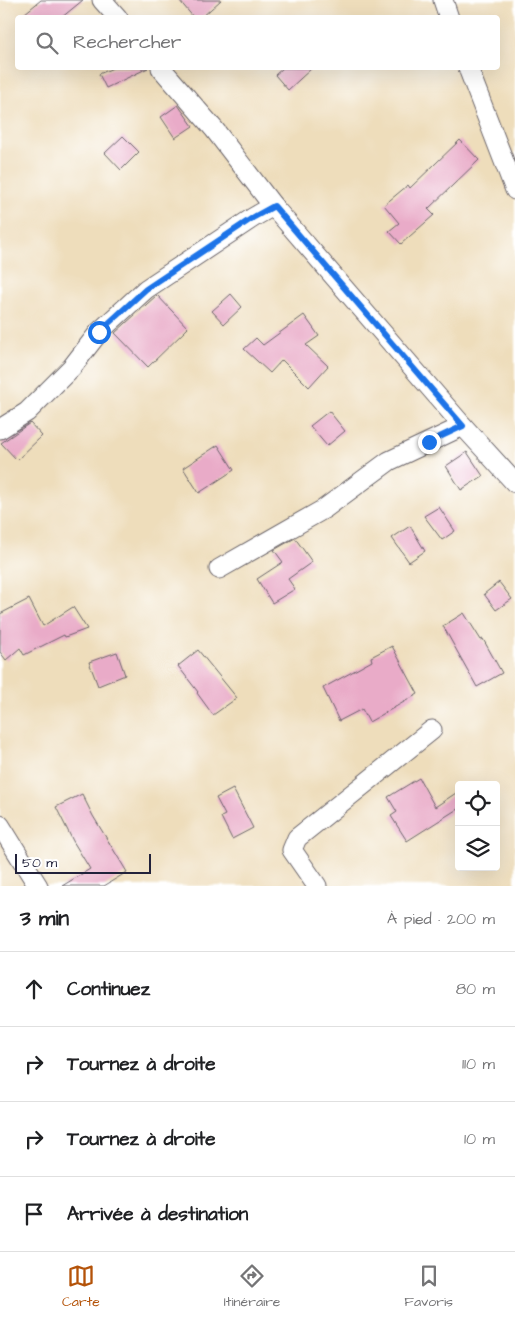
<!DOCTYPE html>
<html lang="fr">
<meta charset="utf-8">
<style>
:root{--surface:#fff;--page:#f6f6f6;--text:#202124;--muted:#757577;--line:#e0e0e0;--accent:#b45309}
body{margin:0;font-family:"Architects Daughter",sans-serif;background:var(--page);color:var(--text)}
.controls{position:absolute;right:15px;bottom:15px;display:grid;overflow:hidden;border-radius:5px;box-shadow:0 5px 20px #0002}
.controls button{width:45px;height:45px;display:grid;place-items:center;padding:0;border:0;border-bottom:1px solid var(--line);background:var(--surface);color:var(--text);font:25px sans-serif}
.scale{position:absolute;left:15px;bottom:12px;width:136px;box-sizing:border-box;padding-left:5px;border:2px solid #22223b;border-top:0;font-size:14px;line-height:18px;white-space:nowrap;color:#22223b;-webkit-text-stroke:4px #fff;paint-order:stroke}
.stop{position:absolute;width:15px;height:15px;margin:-11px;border:4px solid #1a73e8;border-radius:50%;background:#fff}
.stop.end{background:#1a73e8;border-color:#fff;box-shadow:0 1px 5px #0008}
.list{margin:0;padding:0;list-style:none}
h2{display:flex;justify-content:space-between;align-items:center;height:65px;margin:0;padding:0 20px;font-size:21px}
h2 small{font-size:16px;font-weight:400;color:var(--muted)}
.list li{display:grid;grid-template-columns:32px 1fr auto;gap:15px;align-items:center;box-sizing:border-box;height:75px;padding:0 20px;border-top:1px solid var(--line)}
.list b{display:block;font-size:19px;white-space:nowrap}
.list em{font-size:16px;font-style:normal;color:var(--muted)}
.icon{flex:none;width:28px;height:28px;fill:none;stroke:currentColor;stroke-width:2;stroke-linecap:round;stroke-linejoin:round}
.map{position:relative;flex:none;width:515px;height:886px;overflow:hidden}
.search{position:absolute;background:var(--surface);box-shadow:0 5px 20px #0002;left:15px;right:15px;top:15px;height:55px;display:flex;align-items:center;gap:12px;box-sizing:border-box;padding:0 18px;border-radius:5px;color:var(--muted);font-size:19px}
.sheet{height:365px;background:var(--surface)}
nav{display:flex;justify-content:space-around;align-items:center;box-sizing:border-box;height:70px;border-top:1px solid var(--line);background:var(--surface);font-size:14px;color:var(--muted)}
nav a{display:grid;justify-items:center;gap:2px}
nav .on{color:var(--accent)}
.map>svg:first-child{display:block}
.building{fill:#e9abc8}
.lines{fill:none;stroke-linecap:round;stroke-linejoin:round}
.street-casing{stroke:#696368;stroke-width:21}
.street{stroke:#fff;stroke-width:19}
.route{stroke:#1a73e8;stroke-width:6}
</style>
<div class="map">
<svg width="515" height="886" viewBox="0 0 515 886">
<rect width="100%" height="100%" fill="#fff"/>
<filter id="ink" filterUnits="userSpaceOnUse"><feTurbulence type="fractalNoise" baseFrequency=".02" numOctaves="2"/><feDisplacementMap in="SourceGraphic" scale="10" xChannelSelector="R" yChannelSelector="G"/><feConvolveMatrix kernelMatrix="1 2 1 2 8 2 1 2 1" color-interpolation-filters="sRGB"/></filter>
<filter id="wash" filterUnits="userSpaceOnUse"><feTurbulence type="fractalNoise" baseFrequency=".0096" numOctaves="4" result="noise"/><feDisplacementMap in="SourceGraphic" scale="20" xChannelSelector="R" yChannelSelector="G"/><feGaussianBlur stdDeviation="1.12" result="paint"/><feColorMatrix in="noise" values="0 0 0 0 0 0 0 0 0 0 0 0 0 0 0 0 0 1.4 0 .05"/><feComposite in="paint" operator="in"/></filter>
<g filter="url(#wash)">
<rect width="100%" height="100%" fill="#edb"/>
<g id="blocks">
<!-- building -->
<g class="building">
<path d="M41,0H83L61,18H19Z"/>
<path d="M179,0H221L201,18H194Z"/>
<path d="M113,68H148L106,88L99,74Z"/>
<path d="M283,68H312L288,90L275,75Z"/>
<path d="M178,105L193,126L175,138L161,117Z"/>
<path d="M123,136L139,152L121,170L105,153Z"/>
<path d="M460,140L479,160L428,209L434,215L401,244L389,231L399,223L384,205L408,185L410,188Z"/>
<path d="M231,294L242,307L224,324L212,311Z"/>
<path d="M157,295L188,328L148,367L115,333Z"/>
<path d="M304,315L319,336L306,345L328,366L309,387L282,360L270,373L244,349L256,338L263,345Z"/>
<path d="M329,411L345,431L327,446L310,426Z"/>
<path d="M30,423L42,436L17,460L1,443Z"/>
<path d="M218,445L234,470L199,493L183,468Z"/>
<path d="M467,452L483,476L461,490L446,466Z"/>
<path d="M439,507L455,531L442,540L424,516Z"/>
<path d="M410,526L425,551L409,562L392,538Z"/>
<path d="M295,538L312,562L288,579L295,589L272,603L257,579L283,562L274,550Z"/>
<path d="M499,582L512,599L496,610L484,594Z"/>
<path d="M29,599L43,626L73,607L87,629L65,637L64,635L24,655L20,648L6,660L0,652V614Z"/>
<path d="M464,613L481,640L483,639L502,673L477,687L443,626Z"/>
<path d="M392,646L418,694L369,722L362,709L339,721L323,688L372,661L371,657Z"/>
<path d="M198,650L237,698L213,715L197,693L198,692L178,666Z"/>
<path d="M117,652L125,675L98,686L89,662Z"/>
<path d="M419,778L435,807L459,791V808L407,841L391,816L397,812L388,797Z"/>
<path d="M233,789L253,828L232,839L221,817L225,815L216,798Z"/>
<path d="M82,794L93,816L127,872L104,886H62L90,869L73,841L56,807Z"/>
</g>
</g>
</g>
<g filter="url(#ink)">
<use href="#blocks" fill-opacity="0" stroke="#696368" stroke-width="1"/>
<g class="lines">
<defs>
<g id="street">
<path d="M102,0L118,18"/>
<path d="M443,0L449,18"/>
<path d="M161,68L214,129L273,206L463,426L515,483"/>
<path d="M468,68L515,190"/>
<path d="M0,429L27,412L72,367L99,332L146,289L254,217L273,206"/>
<path d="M219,569L324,509L389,461L463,426"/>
<path d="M0,825L38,886"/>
<path d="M317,886L292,850L297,838L432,730"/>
</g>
</defs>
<!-- street casing -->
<use href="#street" class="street-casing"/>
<!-- street -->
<use href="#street" class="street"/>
</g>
</g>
<g class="lines" filter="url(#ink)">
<!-- route -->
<path class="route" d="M99,332L146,289L254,217L274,206L463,426L429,442"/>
</g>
</svg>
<div class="controls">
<button><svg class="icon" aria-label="locate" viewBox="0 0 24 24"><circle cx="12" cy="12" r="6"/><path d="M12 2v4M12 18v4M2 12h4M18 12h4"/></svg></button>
<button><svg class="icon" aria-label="layers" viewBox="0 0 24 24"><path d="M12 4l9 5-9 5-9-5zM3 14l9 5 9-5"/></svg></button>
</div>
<div class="scale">50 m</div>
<div class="stop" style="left:99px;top:332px"></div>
<div class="stop end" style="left:429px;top:442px"></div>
<div class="search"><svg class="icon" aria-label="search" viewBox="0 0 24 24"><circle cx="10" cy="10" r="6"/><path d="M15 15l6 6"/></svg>Rechercher</div>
</div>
<section class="sheet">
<h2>3 min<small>À pied · 200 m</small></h2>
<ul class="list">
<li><svg class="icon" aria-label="ahead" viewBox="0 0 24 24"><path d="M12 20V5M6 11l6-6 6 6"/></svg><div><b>Continuez</b></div><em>80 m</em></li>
<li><svg class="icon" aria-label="right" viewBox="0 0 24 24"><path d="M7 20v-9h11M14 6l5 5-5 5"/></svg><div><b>Tournez à droite</b></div><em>110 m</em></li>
<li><svg class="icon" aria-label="right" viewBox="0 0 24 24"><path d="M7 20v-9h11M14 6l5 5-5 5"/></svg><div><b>Tournez à droite</b></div><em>10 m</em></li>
<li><svg class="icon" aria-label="arrive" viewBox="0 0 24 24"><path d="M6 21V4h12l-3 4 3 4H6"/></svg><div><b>Arrivée à destination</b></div></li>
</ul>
</section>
<nav>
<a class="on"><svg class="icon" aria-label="map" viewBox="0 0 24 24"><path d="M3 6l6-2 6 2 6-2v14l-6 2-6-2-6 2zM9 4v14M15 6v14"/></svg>Carte</a>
<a><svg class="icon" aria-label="directions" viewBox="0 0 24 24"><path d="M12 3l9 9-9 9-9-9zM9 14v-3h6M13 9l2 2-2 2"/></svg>Itinéraire</a>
<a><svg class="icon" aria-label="saved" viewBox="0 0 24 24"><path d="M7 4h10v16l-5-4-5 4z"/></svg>Favoris</a>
</nav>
